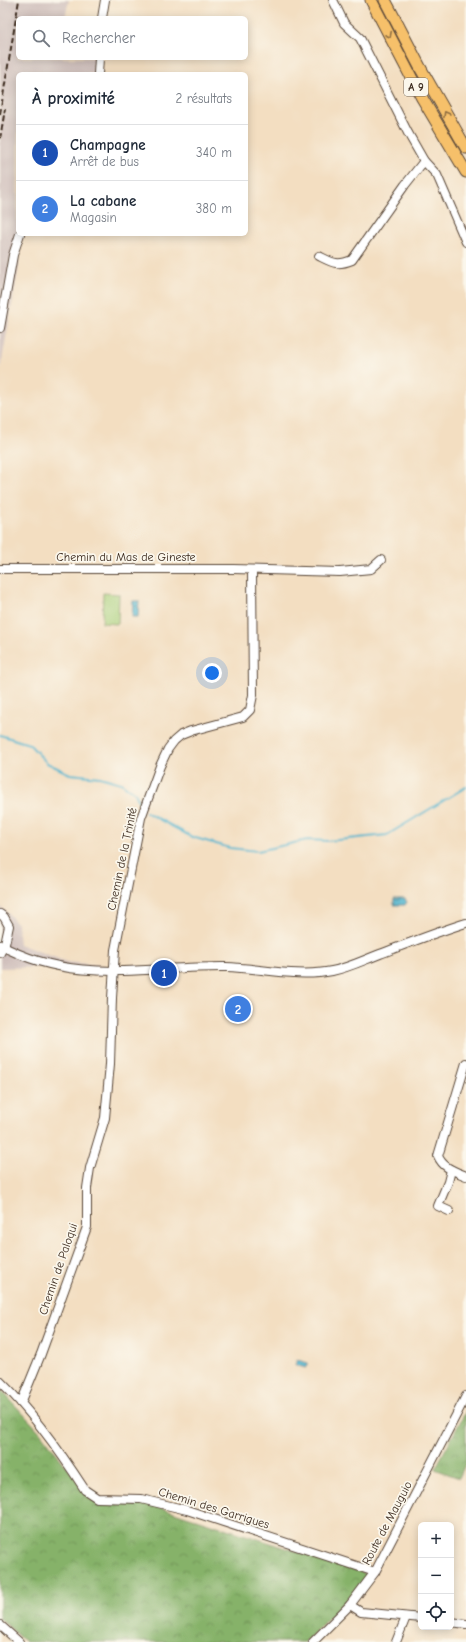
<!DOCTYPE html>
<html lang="fr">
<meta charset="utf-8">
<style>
:root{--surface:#fff;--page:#f6f6f7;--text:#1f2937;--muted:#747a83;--line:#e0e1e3;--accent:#2563eb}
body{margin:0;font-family:"Comic Neue",sans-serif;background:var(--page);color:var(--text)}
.controls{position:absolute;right:12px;bottom:12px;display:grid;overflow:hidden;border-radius:6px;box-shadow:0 2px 10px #0003}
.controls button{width:36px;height:36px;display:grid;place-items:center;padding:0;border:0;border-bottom:1px solid var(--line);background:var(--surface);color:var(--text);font:20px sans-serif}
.you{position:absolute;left:212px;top:673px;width:14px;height:14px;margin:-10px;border:3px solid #fff;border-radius:50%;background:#1a73e8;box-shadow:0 0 0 6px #1a73e833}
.badge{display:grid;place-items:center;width:26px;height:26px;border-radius:50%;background:var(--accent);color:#fff;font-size:13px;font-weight:700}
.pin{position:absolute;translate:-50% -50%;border:2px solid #fff;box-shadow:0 1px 4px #0006}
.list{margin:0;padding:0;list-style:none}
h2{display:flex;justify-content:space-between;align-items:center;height:52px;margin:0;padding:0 16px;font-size:17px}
h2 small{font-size:13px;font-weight:400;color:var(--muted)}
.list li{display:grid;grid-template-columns:26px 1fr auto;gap:12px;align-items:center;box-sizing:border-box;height:56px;padding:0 16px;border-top:1px solid var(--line)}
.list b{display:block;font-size:15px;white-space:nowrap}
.list p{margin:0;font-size:13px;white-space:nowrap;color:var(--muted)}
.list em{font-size:13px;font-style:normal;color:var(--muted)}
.icon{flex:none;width:22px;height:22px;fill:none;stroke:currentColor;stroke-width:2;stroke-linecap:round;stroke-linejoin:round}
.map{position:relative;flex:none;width:466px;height:1642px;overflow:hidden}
.search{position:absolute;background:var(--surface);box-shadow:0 2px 10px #0003;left:16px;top:16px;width:232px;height:44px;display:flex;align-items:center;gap:10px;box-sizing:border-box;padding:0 14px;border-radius:6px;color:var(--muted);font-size:15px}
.panel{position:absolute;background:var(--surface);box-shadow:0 2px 10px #0003;left:16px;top:72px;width:232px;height:164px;border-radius:6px}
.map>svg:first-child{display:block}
.railway{fill:#d0c0bc}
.forest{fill:url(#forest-crowns);stroke:#606e44}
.green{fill:#a9cf79;stroke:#727c4c}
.water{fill:url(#water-ripples);stroke:#456f76}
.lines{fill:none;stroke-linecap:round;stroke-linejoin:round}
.stream{stroke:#4fb4ce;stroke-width:2}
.minor-casing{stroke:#574536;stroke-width:10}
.highway-casing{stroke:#574536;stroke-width:13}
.minor{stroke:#fff;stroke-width:8}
.highway{stroke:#f6c06b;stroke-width:11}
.rail{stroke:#3b2a1e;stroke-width:2;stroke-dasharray:6 3;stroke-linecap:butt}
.oneway{stroke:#8f6e41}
.labels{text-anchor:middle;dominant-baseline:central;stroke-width:3.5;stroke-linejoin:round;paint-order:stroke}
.shield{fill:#fbf7ec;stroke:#75685c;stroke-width:1}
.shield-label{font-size:11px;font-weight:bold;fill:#3b2a1e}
.street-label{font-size:12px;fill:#3b2a1e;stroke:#fbf7ec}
</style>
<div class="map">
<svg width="466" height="1642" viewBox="0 0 466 1642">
<defs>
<pattern id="forest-crowns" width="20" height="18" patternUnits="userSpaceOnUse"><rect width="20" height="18" fill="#86b269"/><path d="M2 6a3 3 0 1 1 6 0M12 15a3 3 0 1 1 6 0" fill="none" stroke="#6f9156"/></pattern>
<pattern id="water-ripples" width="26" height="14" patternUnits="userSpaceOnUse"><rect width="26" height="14" fill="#4fb4ce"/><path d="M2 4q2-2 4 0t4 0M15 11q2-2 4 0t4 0" fill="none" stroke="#4393a7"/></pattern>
</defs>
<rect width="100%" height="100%" fill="#fbf7ec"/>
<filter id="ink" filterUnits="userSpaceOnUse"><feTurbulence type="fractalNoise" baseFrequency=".025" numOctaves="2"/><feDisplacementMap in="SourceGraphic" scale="8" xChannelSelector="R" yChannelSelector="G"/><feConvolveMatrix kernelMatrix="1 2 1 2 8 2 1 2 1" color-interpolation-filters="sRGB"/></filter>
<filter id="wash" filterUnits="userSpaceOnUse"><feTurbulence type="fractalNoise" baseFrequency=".012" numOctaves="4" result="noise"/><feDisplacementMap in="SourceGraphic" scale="16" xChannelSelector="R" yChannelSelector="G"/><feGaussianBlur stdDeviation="0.9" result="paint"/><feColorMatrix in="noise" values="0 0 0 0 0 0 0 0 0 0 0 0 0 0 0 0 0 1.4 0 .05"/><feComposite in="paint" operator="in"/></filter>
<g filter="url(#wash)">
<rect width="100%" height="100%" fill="#f3dec1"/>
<!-- railway -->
<g class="railway">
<path d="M0,0H69L65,18H18V58H97L96,74H18L17,239L19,266L0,371Z"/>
<path d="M0,907L7,912L17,924L19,944L67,962L110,966L0,968Z"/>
</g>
<!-- forest -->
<g class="forest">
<path d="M0,1389L40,1432L92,1500L99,1502L146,1503L370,1575L305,1642H26L0,1619Z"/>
<path d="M466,1411V1462L459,1478L435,1469Z"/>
</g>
<!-- green -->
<path class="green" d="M103,593L119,594L118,624L102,623Z"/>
<!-- water -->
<g class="water">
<path d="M133,601H139L138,617H132Z"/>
<path d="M394,899H405L407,902L405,905H394Z"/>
<path d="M297,1360L308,1363V1366L306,1368L295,1365Z"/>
</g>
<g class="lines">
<!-- stream -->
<g class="stream">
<path d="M0,735L29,744L47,763L70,774L100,777L121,783L135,793L142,808"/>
<path d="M146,812L192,837L230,848L258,851L307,840L328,841L387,835L466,787"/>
</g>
</g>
</g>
<g filter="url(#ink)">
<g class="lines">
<defs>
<g id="minor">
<path d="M333,0L344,23L360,38L408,133L424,161L437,175L466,242"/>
<path d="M102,18L105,0"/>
<path d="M98,74L99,58"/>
<path d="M319,256C333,263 337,266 352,260L405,185L424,161"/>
<path d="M0,328L13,255L20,234"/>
<path d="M0,569H233L340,572L371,569L381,560"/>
<path d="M0,914L4,917L9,926L5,944L0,953"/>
<path d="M0,945C76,986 145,966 226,967C260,968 298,978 332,971C348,968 364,960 380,954C409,943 437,932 466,923"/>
<path d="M466,1063L438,1156C443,1168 454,1171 466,1176"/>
<path d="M449,1211L438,1206L448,1182L451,1170"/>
<path d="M0,1381C33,1413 60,1451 85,1490L97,1498L141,1499L187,1510L375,1572"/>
<path d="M21,1403L41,1354L87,1227V1188L90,1168L105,1118L110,1064L112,998L115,950L141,818L160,766L168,749L174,741L181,735L191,731L243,717L250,710L253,695L252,570"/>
<path d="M350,1605L361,1612L421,1618"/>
<path d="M451,1622L466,1624"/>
<path d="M0,1625L19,1642"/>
<path d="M313,1642L350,1605L375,1572L466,1396"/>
<path d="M396,1642L406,1617"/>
</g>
<g id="highway">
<path d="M371,0L422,98L466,172"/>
<path d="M385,0L421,69L466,148"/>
</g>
</defs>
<!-- minor casing -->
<use href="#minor" class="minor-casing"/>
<!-- highway casing -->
<use href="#highway" class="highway-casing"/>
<!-- minor -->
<use href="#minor" class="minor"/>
<!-- highway -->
<use href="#highway" class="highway"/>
<!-- rail -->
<g class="rail">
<path d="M0,114L19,0"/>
<path d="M0,139L5,109"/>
</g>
</g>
<!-- one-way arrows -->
<defs><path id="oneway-chevron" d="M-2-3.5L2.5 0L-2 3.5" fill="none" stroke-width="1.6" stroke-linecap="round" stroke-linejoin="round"/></defs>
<g class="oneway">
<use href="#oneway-chevron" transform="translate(389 35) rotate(63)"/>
<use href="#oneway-chevron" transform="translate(446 114) rotate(-120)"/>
</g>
</g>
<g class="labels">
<!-- shield labels -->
<rect class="shield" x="404" y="78" width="24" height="18" rx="3"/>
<g class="shield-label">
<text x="416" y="87">A 9</text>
</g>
<!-- street labels -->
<g class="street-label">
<text x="126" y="557">Chemin du Mas de Gineste</text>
<text transform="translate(122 859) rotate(-78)">Chemin de la Trinité</text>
<text transform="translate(58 1269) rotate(-71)">Chemin de Paloqui</text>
<text transform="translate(214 1508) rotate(17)">Chemin des Garrigues</text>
<text transform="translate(387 1523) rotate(-62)">Route de Mauguio</text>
</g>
</g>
</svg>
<div class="controls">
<button>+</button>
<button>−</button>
<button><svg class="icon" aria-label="locate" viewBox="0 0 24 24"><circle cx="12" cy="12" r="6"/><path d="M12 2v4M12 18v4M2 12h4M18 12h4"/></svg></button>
</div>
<div class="you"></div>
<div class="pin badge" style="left:164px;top:973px;background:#1a4fb4">1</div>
<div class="pin badge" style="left:238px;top:1009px;background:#3f7fe0">2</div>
<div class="search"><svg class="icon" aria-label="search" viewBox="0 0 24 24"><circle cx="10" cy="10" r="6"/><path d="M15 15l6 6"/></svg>Rechercher</div>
<section class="panel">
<h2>À proximité<small>2 résultats</small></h2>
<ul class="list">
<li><span class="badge" style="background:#1a4fb4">1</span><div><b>Champagne</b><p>Arrêt de bus</p></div><em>340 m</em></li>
<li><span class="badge" style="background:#3f7fe0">2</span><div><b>La cabane</b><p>Magasin</p></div><em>380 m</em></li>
</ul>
</section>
</div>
